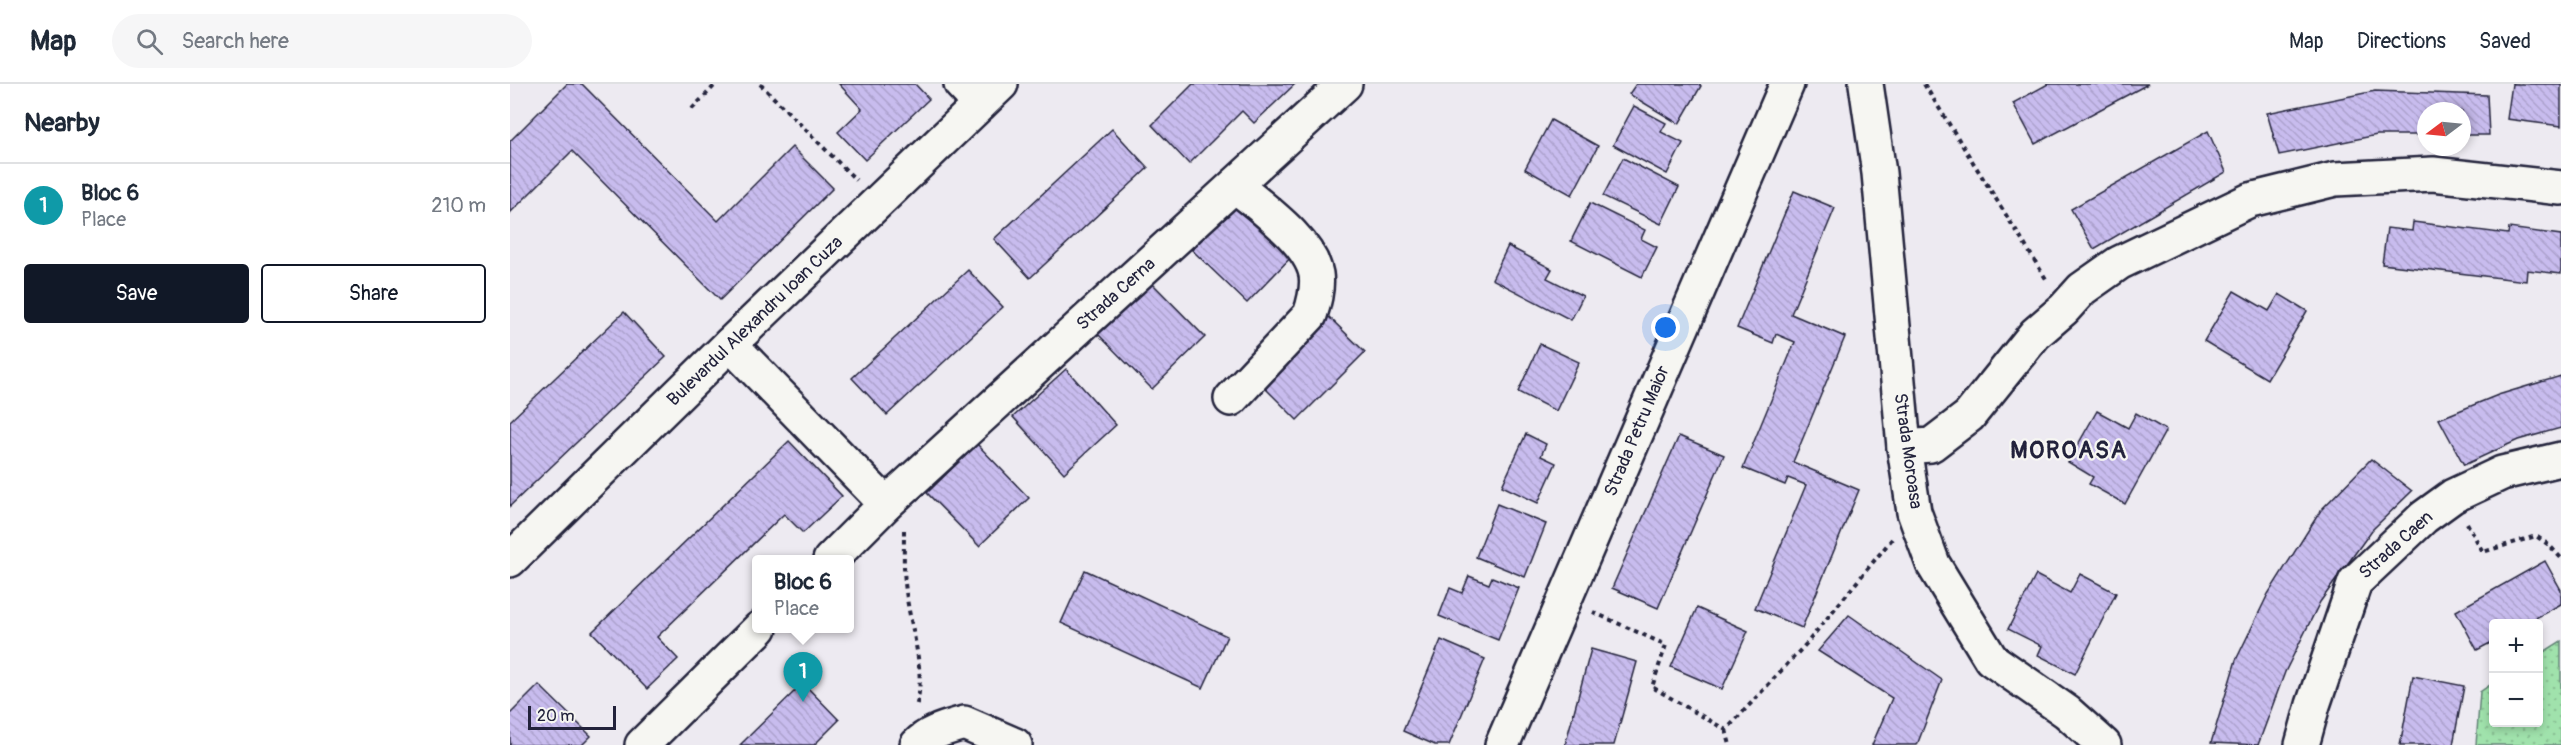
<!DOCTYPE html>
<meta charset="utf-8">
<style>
:root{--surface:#fff;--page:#f6f6f7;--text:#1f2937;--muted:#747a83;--line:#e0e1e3;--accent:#111827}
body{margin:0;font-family:Pangolin,sans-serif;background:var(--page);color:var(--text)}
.controls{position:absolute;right:18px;bottom:18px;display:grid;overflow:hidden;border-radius:6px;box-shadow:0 3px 9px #0003}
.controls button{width:54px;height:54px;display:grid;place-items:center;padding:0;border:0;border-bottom:2px solid var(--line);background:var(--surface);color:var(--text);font:30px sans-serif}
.compass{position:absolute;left:1907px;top:18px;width:54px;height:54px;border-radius:50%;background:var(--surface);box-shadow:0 3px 9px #0003;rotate:254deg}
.scale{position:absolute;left:18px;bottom:15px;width:88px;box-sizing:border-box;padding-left:6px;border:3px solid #22223b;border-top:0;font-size:16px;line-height:21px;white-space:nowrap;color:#22223b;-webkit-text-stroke:4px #f6f6f2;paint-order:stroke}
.you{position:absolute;left:1156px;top:244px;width:21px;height:21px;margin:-15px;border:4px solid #fff;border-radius:50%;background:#1a73e8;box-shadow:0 0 0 9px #1a73e833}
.badge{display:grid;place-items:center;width:39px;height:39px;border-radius:50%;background:var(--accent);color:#fff;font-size:20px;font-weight:700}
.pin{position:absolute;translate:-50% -50px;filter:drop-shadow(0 2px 3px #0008)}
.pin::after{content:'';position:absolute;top:32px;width:21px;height:18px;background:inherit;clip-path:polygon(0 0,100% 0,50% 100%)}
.popup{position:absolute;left:242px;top:471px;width:102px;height:78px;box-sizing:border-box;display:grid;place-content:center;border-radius:6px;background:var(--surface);filter:drop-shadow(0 2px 4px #0005);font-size:20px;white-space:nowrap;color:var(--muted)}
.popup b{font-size:22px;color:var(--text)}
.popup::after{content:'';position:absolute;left:50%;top:100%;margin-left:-12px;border:12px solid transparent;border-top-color:var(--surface)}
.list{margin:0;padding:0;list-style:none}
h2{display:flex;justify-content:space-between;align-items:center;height:78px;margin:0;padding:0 24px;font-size:26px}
h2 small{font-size:20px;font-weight:400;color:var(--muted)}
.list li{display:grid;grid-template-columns:39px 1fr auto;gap:18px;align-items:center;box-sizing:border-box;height:84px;padding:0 24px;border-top:2px solid var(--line)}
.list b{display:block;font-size:22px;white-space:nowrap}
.list p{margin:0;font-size:20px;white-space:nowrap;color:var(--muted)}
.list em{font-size:20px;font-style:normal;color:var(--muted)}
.actions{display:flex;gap:12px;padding:18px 24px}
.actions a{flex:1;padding:14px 0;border:2px solid var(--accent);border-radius:6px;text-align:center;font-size:21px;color:var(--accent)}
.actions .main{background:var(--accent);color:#fff}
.icon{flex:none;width:33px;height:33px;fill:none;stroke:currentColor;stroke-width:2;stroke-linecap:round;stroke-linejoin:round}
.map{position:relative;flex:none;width:2051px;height:661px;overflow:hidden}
header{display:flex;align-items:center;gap:36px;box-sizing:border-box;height:84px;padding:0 30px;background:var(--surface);border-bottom:2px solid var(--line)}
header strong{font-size:28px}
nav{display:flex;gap:33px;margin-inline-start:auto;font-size:21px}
.search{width:420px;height:54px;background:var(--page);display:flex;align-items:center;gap:15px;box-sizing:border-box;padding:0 21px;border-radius:33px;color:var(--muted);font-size:22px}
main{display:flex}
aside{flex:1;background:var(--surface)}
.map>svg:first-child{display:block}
.park{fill:url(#park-dots);stroke:#618274;stroke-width:1.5}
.building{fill:url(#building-back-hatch);stroke:#22223b;stroke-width:1.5}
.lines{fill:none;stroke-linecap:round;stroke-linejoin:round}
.minor-casing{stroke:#22223b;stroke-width:38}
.major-casing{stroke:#22223b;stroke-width:38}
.path{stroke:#22223b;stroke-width:4;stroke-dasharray:4.5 4.5;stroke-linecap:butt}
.minor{stroke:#f6f6f2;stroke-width:33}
.major{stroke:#f6f6f2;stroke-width:33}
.labels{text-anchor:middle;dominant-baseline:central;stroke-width:4.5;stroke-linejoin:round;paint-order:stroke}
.street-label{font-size:18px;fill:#22223b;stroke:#f6f6f2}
.district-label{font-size:24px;font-weight:bold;letter-spacing:1.5px;fill:#22223b;stroke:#f6f6f2}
</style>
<header>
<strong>Map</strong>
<div class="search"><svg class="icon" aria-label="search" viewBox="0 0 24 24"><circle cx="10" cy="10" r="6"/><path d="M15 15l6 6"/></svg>Search here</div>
<nav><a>Map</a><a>Directions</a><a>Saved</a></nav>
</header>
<main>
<aside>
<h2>Nearby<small></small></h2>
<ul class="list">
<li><span class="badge" style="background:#0f9aa8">1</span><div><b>Bloc 6</b><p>Place</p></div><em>210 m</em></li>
</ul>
<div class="actions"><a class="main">Save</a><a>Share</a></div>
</aside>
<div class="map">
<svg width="2051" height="661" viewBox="0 0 2051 661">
<defs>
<pattern id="park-dots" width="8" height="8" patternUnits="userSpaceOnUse" patternTransform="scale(1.5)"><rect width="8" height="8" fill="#a0e2ac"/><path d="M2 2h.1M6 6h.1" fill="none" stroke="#8ac295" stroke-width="1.8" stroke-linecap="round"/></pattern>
<pattern id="building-back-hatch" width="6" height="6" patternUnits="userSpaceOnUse" patternTransform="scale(1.5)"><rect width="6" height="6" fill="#c8bcee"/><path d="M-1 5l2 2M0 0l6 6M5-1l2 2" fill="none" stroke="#aca1cd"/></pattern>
</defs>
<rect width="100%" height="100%" fill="#edeaf1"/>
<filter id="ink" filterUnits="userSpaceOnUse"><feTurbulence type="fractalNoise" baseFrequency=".0167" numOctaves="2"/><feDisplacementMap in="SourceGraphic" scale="12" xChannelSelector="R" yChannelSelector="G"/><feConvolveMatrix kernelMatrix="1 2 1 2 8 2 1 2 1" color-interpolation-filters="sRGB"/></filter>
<g filter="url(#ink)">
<!-- park -->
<path class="park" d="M2051,557V661H1966L1970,608L1983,599L1984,638H2028L2029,571Z"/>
<!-- building -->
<g class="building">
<path d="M57,0H72L208,137L282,63L323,104L210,216L62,67L0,129V57Z"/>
<path d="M329,0H405L419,15L355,76L328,48L352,25Z"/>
<path d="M683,0H785L744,39L732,27L679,80L642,41Z"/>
<path d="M1126,0H1188L1191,2L1169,40L1119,10Z"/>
<path d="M1538,0H1638L1525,60L1503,19Z"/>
<path d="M2002,0H2051V42L1997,35Z"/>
<path d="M1865,7L1977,11L1979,51H1952V27H1916V51H1867L1769,71L1757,29Z"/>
<path d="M1124,22L1156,39L1151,48L1173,59L1157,90L1103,61Z"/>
<path d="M1041,36L1088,62L1062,111L1015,85Z"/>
<path d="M602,45L638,84L520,194L484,155Z"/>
<path d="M1698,47L1716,88L1584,165L1561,125Z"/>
<path d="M1113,74L1169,103L1151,140L1093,112Z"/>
<path d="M1284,107L1325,124L1281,230L1335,253L1283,378L1349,406L1292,544L1245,524L1296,401L1278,394L1275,401L1233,384L1285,258L1266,250L1263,259L1227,244Z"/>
<path d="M730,115L785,169L737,219L682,166Z"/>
<path d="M1080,119L1135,146L1131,155L1147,163L1132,193L1061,157Z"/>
<path d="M1903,138L1998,150L1999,144L2051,151V190L2017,186L2016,197L1872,180L1877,144L1902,147Z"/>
<path d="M998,162L1042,185L1037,194L1073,212L1061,236L982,195Z"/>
<path d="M458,186L493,223L377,331L342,294Z"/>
<path d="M641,198L695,253L642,305L588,250Z"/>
<path d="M1724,207L1759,227L1769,210L1797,227L1757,295L1694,257Z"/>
<path d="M114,228L156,273L0,422V337Z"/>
<path d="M818,232L855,268L787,336L751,300Z"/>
<path d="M1030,260L1069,278L1046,327L1008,308Z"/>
<path d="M556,285L606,341L554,389L503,333Z"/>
<path d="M2051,292V344L2008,356L1954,381L1929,335L1988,311Z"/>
<path d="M1587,327L1618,344L1626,329L1656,346L1615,420L1579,400L1583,393L1558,378Z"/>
<path d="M1016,350L1036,360L1031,372L1046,379L1028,419L992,402Z"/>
<path d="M1169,352L1214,371L1148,524L1102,504Z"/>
<path d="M279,357L332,412L293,449L274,430L147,553L168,575L137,605L82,548Z"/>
<path d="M467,360L519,414L469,462L417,409Z"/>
<path d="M1861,375L1902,407L1862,446L1810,518L1775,588L1748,661L1701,659L1726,576L1758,510L1811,426Z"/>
<path d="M987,420L1036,440L1015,493L966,473Z"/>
<path d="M2035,477L2051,506V520L2015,540H1984V557L1967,566L1946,527Z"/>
<path d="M575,486L717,552L693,604L551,539Z"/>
<path d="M1570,490L1606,509L1565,590L1528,571L1532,562L1498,545L1526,491L1560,509Z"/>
<path d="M959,492L979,500L982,493L1009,504L988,556L929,532L940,504L952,509Z"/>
<path d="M1187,524L1238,547L1212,605L1161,583Z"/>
<path d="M1339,531L1432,596L1407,661H1362L1382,614L1308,567Z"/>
<path d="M931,556L975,575L939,661H925L893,647Z"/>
<path d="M1081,565L1127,578L1104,661H1055Z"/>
<path d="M1903,592L1954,602L1943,661H1890Z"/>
<path d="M293,599L329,636L304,661H230Z"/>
<path d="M29,601L81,652L72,661H0V630Z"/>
</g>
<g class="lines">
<defs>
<g id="minor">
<path d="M451,0L470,20"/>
<path d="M1356,0L1369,89L1394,363L1404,428L1423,480L1481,575L1557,628L1594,661"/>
<path d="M220,260L376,420"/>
<path d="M721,315L800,231C804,219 808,203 806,190C799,156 750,123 725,101"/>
<path d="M1394,363L1421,361L1459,332L1525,250L1554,225L1572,205L1609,179L1740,116L1825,95L1923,90L2051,104"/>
<path d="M320,476L376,420L835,0"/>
<path d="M132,661L250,544"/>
<path d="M407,661C419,648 437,644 454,639L505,661"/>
<path d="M1792,661L1803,621L1845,498L1914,433L1943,412L1992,389L2051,375"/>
</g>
<g id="major">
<path d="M0,476L220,260L491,0"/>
<path d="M992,661L1277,0"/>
</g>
</defs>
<!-- minor casing -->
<use href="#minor" class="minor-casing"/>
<!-- major casing -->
<use href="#major" class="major-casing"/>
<!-- path -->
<g class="path">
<path d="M250,0L346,96"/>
<path d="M1414,0L1538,198"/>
<path d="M182,25L206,0"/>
<path d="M1957,439L1973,468L2026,452L2039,461L2051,474"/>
<path d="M394,446C394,466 393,487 396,507C400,544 417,586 406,623"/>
<path d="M1083,528L1156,561L1142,603L1216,646L1296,560L1382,455"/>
<path d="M1216,646L1220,661"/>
</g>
<!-- minor -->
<use href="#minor" class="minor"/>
<!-- major -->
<use href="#major" class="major"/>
</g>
</g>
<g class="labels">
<!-- street labels -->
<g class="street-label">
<text transform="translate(606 210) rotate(-42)">Strada Cerna</text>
<text transform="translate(245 237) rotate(-44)">Bulevardul Alexandru Ioan Cuza</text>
<text transform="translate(1127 347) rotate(-67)">Strada Petru Maior</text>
<text transform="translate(1398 367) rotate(82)">Strada Moroasa</text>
<text transform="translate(1886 461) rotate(-42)">Strada Caen</text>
</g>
<!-- district labels -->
<g class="district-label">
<text x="1559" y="366">MOROASA</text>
</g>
</g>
</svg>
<div class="controls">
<button>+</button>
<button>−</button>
</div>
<svg class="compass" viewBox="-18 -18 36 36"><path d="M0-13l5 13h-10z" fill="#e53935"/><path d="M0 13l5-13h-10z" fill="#747a83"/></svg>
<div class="scale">20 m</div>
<div class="you"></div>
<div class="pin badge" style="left:293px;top:618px;background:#0f9aa8">1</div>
<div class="popup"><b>Bloc 6</b>Place</div>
</div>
</main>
